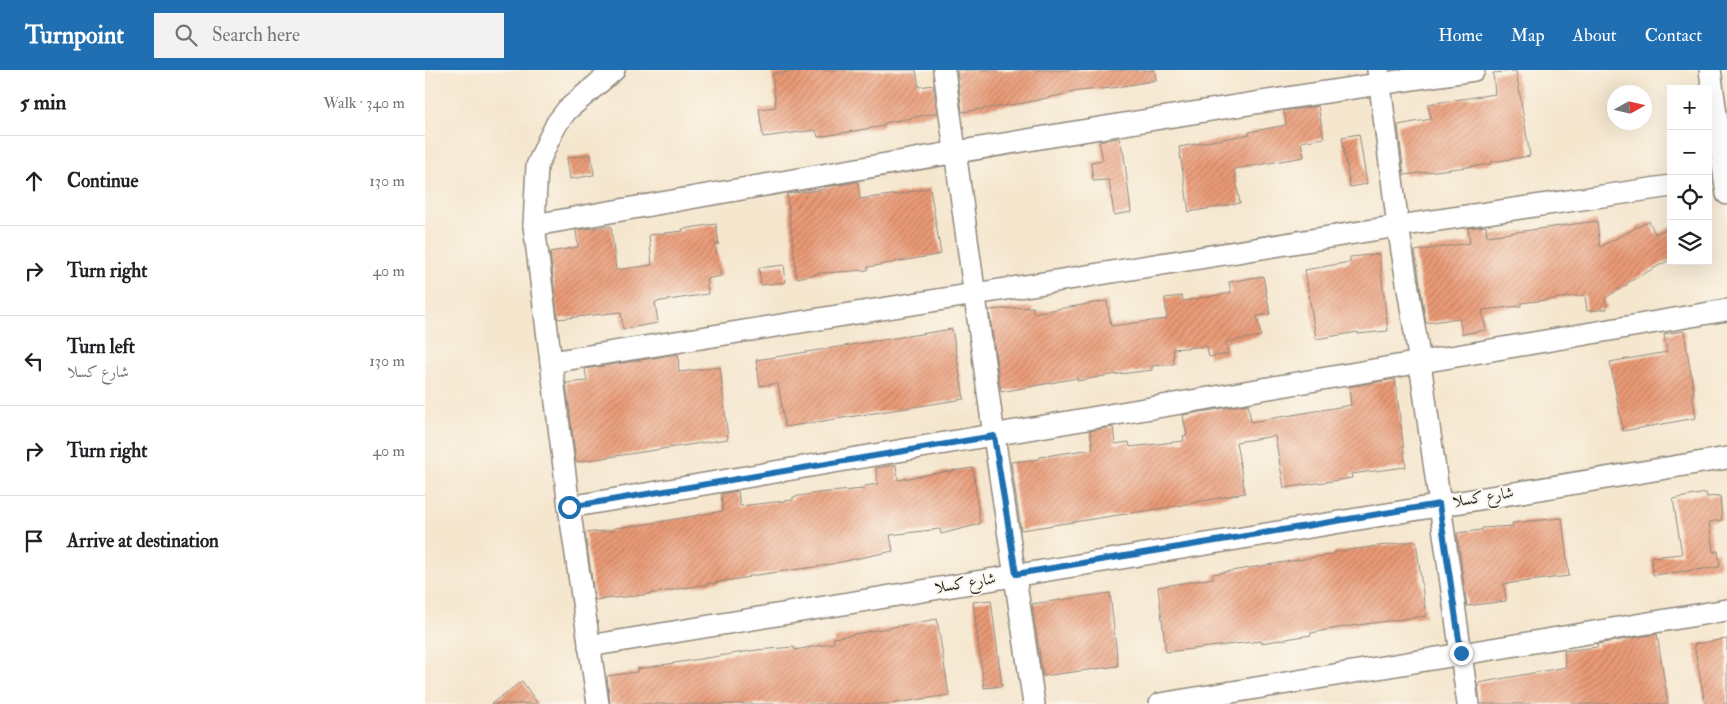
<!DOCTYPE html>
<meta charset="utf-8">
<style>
:root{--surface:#fff;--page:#f2f2f2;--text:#202124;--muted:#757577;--line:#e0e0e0;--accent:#1f6fb2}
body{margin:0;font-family:"IM FELL Double Pica",Amiri,serif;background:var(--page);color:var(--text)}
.controls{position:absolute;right:15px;top:15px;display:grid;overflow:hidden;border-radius:0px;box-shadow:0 5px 20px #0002}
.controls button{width:45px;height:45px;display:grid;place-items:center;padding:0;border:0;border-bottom:1px solid var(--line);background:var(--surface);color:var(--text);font:25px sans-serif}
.compass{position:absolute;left:1182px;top:15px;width:45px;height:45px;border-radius:50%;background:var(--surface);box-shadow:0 5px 20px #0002;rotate:82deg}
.stop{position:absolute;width:15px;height:15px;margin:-11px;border:4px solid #1f6fb2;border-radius:50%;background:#fff}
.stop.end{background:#1f6fb2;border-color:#fff;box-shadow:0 1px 5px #0008}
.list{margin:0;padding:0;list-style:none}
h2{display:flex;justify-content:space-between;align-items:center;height:65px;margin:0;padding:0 20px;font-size:21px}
h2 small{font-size:16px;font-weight:400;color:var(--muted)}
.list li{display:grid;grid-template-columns:32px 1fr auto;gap:15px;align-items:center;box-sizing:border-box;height:90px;padding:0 20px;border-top:1px solid var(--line)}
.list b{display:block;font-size:19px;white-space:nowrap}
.list p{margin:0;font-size:16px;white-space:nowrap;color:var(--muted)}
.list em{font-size:16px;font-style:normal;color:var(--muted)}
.icon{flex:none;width:28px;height:28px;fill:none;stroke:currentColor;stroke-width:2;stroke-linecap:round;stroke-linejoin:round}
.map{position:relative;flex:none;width:1302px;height:634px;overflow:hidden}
header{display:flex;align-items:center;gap:30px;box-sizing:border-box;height:70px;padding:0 25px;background:var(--accent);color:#fff}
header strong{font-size:24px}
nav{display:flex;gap:28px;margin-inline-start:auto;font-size:18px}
.search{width:350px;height:45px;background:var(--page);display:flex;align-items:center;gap:12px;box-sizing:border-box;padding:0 18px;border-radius:0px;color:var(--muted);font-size:19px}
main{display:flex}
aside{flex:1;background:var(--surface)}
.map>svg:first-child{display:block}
.building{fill:url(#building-hatch)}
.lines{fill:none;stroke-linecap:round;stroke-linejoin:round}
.minor-casing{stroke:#90887c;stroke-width:24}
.minor{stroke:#fff;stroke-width:21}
.route{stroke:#1f6fb2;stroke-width:6}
.labels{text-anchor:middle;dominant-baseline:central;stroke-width:4;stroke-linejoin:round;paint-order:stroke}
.street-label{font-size:16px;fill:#2b2b2b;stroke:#fbf7ec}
</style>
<header>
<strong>Turnpoint</strong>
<div class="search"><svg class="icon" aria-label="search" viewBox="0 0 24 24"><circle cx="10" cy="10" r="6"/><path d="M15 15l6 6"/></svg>Search here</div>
<nav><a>Home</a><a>Map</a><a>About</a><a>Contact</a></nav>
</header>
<main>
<aside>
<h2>5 min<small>Walk · 340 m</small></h2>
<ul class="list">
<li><svg class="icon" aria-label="ahead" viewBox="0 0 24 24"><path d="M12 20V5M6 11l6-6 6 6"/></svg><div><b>Continue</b></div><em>130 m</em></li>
<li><svg class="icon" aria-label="right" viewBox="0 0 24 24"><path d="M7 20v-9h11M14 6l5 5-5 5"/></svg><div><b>Turn right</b></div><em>40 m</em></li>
<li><svg class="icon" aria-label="left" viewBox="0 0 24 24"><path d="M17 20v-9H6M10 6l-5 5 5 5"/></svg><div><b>Turn left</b><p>شارع كسلا</p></div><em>130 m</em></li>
<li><svg class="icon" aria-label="right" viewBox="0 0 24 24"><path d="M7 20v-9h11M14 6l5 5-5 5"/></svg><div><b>Turn right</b></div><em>40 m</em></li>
<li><svg class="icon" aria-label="arrive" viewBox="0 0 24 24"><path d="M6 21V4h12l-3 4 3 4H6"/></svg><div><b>Arrive at destination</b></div></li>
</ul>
</aside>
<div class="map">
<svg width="1302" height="634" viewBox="0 0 1302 634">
<defs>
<pattern id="building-hatch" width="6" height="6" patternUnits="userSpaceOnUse" patternTransform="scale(1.25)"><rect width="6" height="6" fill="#ea9a76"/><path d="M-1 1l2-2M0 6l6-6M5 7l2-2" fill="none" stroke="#be7e61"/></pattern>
</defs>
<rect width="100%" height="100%" fill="#fbf7ec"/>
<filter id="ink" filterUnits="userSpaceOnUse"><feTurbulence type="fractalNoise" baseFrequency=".02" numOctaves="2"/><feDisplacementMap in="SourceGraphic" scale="10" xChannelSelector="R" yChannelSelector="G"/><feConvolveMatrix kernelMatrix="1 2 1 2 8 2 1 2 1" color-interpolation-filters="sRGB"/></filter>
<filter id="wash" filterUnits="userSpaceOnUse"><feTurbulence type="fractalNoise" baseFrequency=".0096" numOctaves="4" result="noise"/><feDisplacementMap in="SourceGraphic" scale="20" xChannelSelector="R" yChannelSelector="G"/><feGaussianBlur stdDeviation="1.12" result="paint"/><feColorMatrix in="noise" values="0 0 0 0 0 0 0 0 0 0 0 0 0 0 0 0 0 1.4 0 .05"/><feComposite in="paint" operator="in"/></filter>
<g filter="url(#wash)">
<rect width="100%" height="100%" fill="#f5e6ce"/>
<g id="blocks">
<!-- building -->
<g class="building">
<path d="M380,0H491L494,17L508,15L512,43L459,53V56L393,67L391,60L338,67L334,39L351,37L347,4Z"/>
<path d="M532,0H730L731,10L687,18L654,21L599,33L537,42Z"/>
<path d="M1091,1L1105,86L1066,92V94L979,105L973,55L1006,49L1003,34L1070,24L1068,3Z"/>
<path d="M893,36L899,68L876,72L879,87L809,99L815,133L764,142L754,77L825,64L824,62L861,55L859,41Z"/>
<path d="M934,64L942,114L925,117L917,67Z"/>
<path d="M694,68L699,85L706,142L689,145L684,110L668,111L666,92L678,90L674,71Z"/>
<path d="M166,84L169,105L145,109L142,88Z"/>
<path d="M433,112L435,129L482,123V122L505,118L516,184L443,197V200L397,203L372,208L362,124L400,119V117Z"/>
<path d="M1172,151L1175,177L1224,151L1230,164L1246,157V189L1202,213L1203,214L1180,228L1182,239L1162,241L1160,225L1096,233V236L1057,240L1061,260L1037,264L1034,248L1001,253L990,181L1045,173L1043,158L1061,156L1062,166Z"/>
<path d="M291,154L294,174H290L296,206L281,209L283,224L230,232L233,253L198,259L196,242L133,249L125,182L153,177L151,160L186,156L191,200L227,195L224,165L258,161L257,159Z"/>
<path d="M954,184L963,261L933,264V262L891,269L880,200L925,192V187Z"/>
<path d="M359,195L361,212L336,215L334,198Z"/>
<path d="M838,206L845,244L832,246L836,266L801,272L803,284L784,287L782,276L748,279L749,294L727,296V300L679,306L652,311V308L576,322L564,240L608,237V243L682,231L686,256L742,249L740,228L757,226L758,231L806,223L804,212Z"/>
<path d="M527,259L539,329L360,357L353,313L335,316L331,290Z"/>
<path d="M1259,261L1269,323H1267L1271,348L1198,361L1185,292L1242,282L1239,264Z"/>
<path d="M253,284L254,302L295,297L303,369L151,392L141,313L162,311L160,299Z"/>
<path d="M970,309L981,397L926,404L927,408L859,418L850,366L811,372L820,423L746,437L596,460L586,392L615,389V387L633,384L668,379L665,361L688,357L690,374L704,372L705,377L759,371L758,366L762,365L758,345L823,334L826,352L926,335L924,317Z"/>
<path d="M471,395L473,410L511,403L548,398L555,454L516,464L515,459L465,465L468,481L397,496L324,506V507L218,525L170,530L160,463L190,460L189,458L216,455L298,441L296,424L313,421L315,436L368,430V427L393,423L439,419V416L453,414L451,398Z"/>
<path d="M1281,423L1282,427L1295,426L1297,450L1284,452L1288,482L1293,481L1295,497L1228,505L1226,487L1257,484L1248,429Z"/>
<path d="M1137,448L1144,506L1079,514L1081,531L1042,536L1032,463L1057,460V458L1088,456L1087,453Z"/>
<path d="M991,471L1001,546L918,557L886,563V565L836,573V571L741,582L733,517L788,508V504L909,484V482Z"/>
<path d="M685,523L693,596L618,606L607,534Z"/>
<path d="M566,530L577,616L559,618L548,532Z"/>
<path d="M512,549L524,625L464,634H185L182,606L212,602V599L332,580L369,577L370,580L409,573V568Z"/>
<path d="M1232,564L1243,634H1055L1053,613L1141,597L1139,581L1173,577L1172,574Z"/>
<path d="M1302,569V634H1280L1269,574Z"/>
<path d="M97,611L113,634H66Z"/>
</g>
</g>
</g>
<g filter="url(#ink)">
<use href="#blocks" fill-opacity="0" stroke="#90887c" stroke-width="1"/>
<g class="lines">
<defs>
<g id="minor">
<path d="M519,0L569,366L609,634"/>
<path d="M953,0L973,156L995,293L1043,634"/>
<path d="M1285,0L1302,124"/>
<path d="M109,155C422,101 735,45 1049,0"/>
<path d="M126,292L973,156L1246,116"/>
<path d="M144,437L1302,240"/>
<path d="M164,576L1302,388"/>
<path d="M173,634L144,437L109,155L112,96L123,71L132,53L142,40L189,0"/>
<path d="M735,634L1302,540"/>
</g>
</defs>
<!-- minor casing -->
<use href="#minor" class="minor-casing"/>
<!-- minor -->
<use href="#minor" class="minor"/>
</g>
</g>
<g class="lines" filter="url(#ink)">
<!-- route -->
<path class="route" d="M144,437L569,366L591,504L1014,434L1036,583"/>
</g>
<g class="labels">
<!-- street labels -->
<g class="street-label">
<text transform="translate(1058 427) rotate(-9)">شارع كسلا</text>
<text transform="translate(540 513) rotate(-9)">شارع كسلا</text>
</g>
</g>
</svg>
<div class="controls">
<button>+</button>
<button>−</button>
<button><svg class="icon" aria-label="locate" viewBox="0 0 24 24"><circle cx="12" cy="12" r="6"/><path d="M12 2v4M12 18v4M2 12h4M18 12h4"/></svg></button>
<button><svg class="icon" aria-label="layers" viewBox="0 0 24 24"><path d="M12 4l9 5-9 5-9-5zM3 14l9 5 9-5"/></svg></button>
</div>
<svg class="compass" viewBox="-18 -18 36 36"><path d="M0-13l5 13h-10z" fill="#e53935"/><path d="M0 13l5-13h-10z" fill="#757577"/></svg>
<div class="stop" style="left:144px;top:437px"></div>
<div class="stop end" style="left:1036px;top:583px"></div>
</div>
</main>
